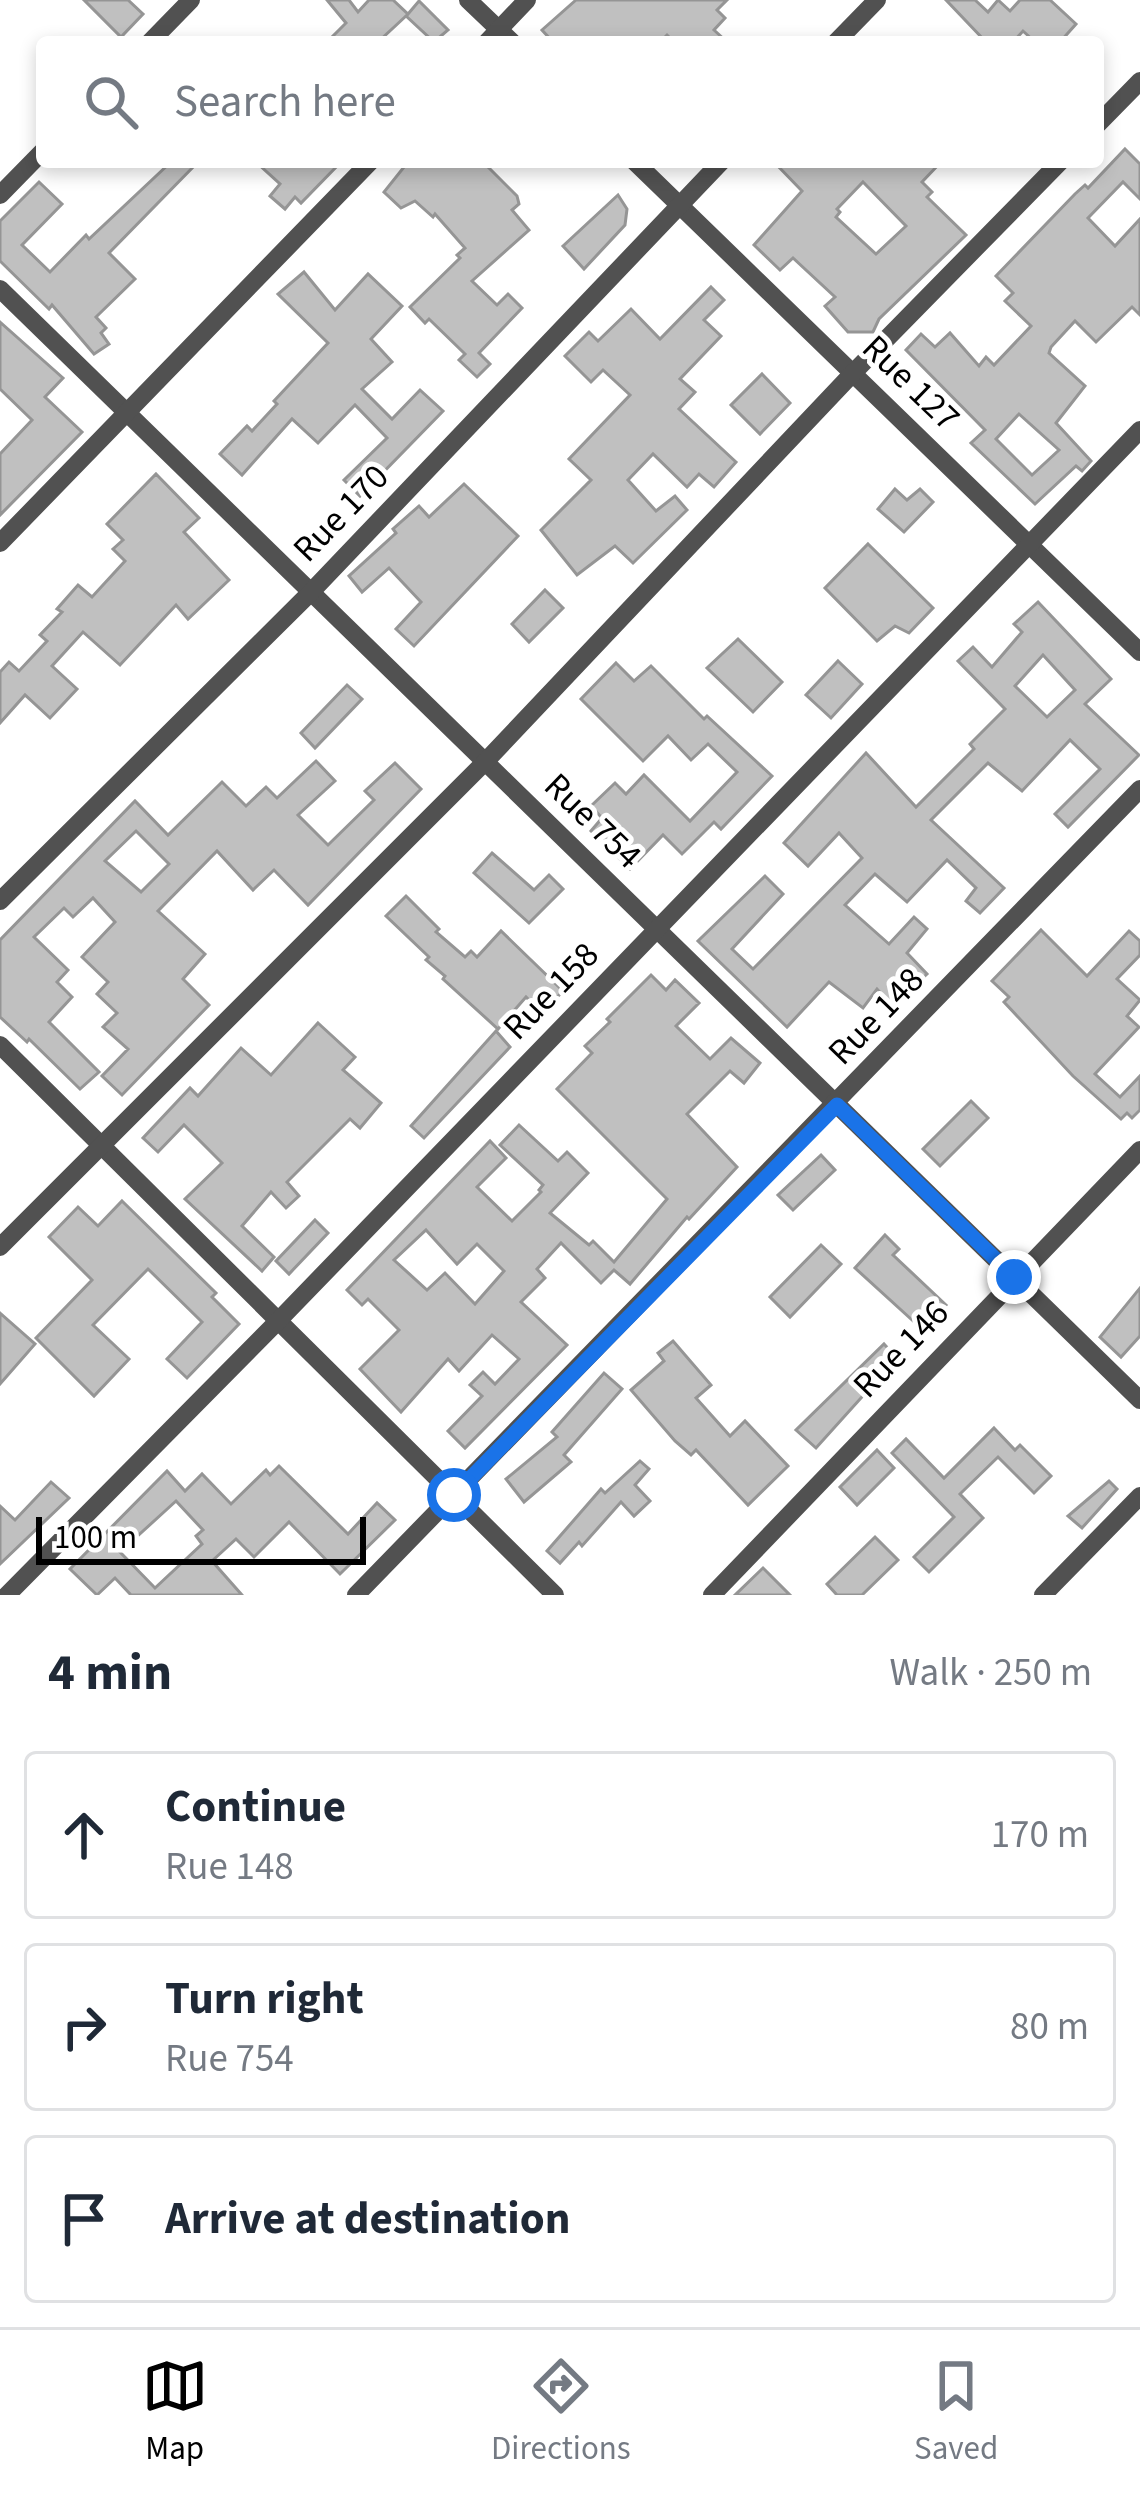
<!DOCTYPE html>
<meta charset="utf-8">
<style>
:root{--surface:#fff;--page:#f6f6f7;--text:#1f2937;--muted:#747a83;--line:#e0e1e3;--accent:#000}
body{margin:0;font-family:"Source Sans 3",sans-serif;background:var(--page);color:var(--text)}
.scale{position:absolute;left:36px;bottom:30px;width:330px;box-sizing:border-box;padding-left:12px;border:6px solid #000;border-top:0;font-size:33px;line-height:42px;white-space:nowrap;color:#000;-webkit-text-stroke:9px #fff;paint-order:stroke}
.stop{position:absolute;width:36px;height:36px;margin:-27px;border:9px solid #1a73e8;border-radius:50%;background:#fff}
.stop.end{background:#1a73e8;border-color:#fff;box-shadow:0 3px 12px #0008}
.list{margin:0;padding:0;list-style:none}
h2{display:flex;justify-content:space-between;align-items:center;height:156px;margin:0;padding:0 48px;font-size:51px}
h2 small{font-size:39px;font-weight:400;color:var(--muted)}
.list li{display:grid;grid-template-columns:78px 1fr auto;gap:36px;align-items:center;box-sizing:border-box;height:168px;margin:0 24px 24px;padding:0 24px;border:3px solid var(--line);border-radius:12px}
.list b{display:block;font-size:45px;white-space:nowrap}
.list p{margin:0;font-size:39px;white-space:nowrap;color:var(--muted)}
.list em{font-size:39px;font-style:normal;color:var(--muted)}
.icon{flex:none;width:66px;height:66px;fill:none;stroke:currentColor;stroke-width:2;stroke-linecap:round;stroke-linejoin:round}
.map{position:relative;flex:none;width:1140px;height:1595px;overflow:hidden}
.search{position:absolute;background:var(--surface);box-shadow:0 6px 18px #0003;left:36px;right:36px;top:36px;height:132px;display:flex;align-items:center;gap:30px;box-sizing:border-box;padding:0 42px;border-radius:12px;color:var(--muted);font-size:45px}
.sheet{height:732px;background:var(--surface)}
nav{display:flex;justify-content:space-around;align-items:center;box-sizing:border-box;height:168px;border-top:3px solid var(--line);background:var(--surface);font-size:33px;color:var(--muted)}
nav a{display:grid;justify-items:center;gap:6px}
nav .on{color:var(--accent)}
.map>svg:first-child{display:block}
.building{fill:#c0c0c0;stroke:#959595;stroke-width:3;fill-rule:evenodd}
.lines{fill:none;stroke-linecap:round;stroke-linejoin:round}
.minor{stroke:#515151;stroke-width:18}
.route{stroke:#1a73e8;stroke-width:15}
.labels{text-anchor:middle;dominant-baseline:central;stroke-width:10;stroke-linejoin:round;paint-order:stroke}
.street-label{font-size:36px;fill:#000;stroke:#fff}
</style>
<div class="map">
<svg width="1140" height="1595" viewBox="0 0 1140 1595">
<rect width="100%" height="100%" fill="#fff"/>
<!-- building -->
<g class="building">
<path d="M84,0H128L143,14L121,37Z"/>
<path d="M327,0H349L358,12L369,0H393L408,14L419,1L448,30L434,42L406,16L378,42H327L346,23Z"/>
<path d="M576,0H727L717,10L725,18L714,30L727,42H674L667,35L660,42H553L542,30Z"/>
<path d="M946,0H975L988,12L998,0L1010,11L1020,0H1050L1076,24L1060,42H1035L1023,31L1013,42H986Z"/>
<path d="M1125,149L1140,164V199L1123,182L1088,218L1115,246L1140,219V315L1132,307L1096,342L1075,321L1051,347L1049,353L1085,386L1056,423L1091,461L1082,471L1076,466L1035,504L971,443L985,430L906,350L921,334L935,347L950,333L979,366L986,357L994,365L1031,326L1005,301L1013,293L996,276L1075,194L1085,185L1088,188ZM1019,414L1059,450L1032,475L996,439Z"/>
<path d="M171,162H198L109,253L135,279L96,317L106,328L101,333L109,344L94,354L52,305L49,309L0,261V221L39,182L62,204L22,245L50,272L86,235L89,239Z"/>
<path d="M256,162H341L301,203L295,197L285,209L270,196L280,184Z"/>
<path d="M408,162H483L517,196L519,204L512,210L529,230L472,281L497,305L508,294L522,308L479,353L490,364L477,377L459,360L465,354L429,319L425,323L410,307L460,258L457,255L465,248L435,214L433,217L415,201L401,208L384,192Z"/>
<path d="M774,162H941L922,182L932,192L927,197L966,235L879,319L873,332H848L825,306L835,297L793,258L780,270L754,245L802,191ZM863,182L906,226L876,254L836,217L840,212L837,209Z"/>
<path d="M618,195L627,209L625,225L584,269L563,246Z"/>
<path d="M304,272L335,310L368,274L402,306L371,339L392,362L362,389L392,419L420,390L443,411L360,496L344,480L387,438L355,405L318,443L292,419L242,475L220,454L247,426L252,431L277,404L274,401L328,343L278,294Z"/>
<path d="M711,287L724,300L704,320L721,336L680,379L695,392L679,409L736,462L714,487L699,474L687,487L653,454L628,480L656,511L675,496L687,510L633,563L615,546L577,575L541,530L591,480L569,459L630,395L603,370L591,382L565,356L589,332L598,341L631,309L660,339Z"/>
<path d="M0,322L63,378L45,397L82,432L0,515V454L32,420L0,389Z"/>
<path d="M762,374L790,403L760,434L731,405Z"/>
<path d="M156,474L199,518L184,532L229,580L188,619L176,605L120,665L83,632L52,666L77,689L50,718L25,695L0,723V672L9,662L19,671L47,641L40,635L62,612L57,609L78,585L92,597L125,561L113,549L123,540L107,524Z"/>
<path d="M464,484L518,536L414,646L396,629L421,602L389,568L362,592L349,576L396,533L393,529L419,506L429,517Z"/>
<path d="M895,489L907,500L920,489L933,502L904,532L878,509Z"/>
<path d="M868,544L933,608L909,633L895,626L877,641L825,588Z"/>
<path d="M545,590L563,608L529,642L512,624Z"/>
<path d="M1038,602L1111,679L1085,704L1139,755L1068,827L1055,814L1100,769L1070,740L1022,791L988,763L931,820L1004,888L980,913L966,901L976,888L947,860L907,902L875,874L845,905L889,944L914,917L927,929L907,953L927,974L893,1006L877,989L863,1008L829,982L787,1027L698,941L765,876L783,894L732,949L753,969L862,858L839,833L808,866L784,843L866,753L916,807L974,749L970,744L1005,709L958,661L973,647L992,667L1022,632L1014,624ZM1043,655L1075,690L1047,717L1015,686Z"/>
<path d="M738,639L782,682L753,712L707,668Z"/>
<path d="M838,661L862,684L831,718L806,695Z"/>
<path d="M616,663L634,681L651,666L704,719L707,716L772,776L721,829L714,822L682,854L663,835L630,869L591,831L602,818L591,806L615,783L626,794L644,775L690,821L737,772L708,744L691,760L668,736L643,761L581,699Z"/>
<path d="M347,685L362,699L315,748L301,733Z"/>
<path d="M316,761L335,781L298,815L328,845L374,800L365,791L395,763L421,789L308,905L274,870L253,890L217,851L158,911L205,954L183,979L209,1005L122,1095L102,1076L128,1049L103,1027L117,1013L97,994L108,982L82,957L115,922L93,898L73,917L64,908L34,937L68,970L57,982L72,997L49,1022L99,1072L80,1089L29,1039L27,1042L0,1017V940L135,801L168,835L222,782L246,806L266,787L277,798ZM136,831L169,864L141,892L105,861Z"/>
<path d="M492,853L534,890L549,875L563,889L529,923L474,873Z"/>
<path d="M406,896L439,929L436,932L465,957L471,951L477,957L501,931L563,991L542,1013L526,997L498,1029L443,979L445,976L426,960L429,957L386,916Z"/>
<path d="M1041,930L1087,976L1129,931L1140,941V955L1117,979L1140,1000L1127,1016L1139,1027L1095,1074L1120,1097L1140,1076V1110L1132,1118L1127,1113L1121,1119L1073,1076L1004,1002L1009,997L992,981Z"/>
<path d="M651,975L666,990L675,980L699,1003L676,1026L710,1059L731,1038L760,1063L744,1083L730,1071L687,1114L737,1167L689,1219L687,1217L630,1284L614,1270L601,1283L561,1243L537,1269L545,1278L521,1302L567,1345L465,1448L448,1431L482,1396L470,1385L483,1372L495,1384L519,1359L492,1335L459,1371L448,1359L401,1412L360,1369L399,1330L368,1299L362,1305L347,1290L490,1141L506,1158L477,1187L512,1221L541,1192L539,1190L543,1185L500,1145L519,1125L558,1161L567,1152L588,1173L550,1213L589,1245L593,1241L614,1262L667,1199L557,1089L592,1053L585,1046L610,1022L607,1019ZM426,1230L457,1264L477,1244L504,1271L475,1304L445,1273L427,1290L394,1260Z"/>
<path d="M318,1023L355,1057L343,1070L381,1103L360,1128L350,1119L287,1182L299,1196L286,1208L271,1192L242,1226L274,1257L262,1271L185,1199L222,1163L184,1125L158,1152L143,1138L190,1088L198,1096L241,1048L271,1075Z"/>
<path d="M496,1031L510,1047L424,1138L411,1126Z"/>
<path d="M971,1101L988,1118L940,1166L923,1149Z"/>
<path d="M821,1155L835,1170L793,1210L778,1195Z"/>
<path d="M122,1201L216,1293L212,1297L239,1324L187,1378L167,1359L202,1322L148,1269L93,1325L129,1359L94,1396L36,1338L92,1280L49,1237L78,1207L98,1226Z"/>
<path d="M315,1220L328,1233L289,1274L276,1261Z"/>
<path d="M885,1235L899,1249L893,1255L946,1305L923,1330L855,1268Z"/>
<path d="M821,1245L841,1264L790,1317L770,1297Z"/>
<path d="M1140,1288V1336L1121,1357L1100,1337Z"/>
<path d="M0,1313L35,1344L0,1384Z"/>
<path d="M673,1341L711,1385L696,1398L730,1436L745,1421L788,1466L748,1505L696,1450L691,1455L675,1441L631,1390L664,1361L658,1353Z"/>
<path d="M884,1344L897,1358L816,1448L796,1430Z"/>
<path d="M604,1373L622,1389L564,1455L571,1462L524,1502L506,1479L557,1437L552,1432Z"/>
<path d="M994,1428L1015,1450L1020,1445L1051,1476L1034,1493L998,1457L960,1494L983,1518L929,1572L914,1557L954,1517L892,1453L906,1439L944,1478Z"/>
<path d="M877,1450L894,1468L857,1505L840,1487Z"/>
<path d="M640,1461L649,1469L635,1485L650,1501L634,1516L621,1502L582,1546L579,1542L560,1563L547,1551L601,1489L605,1493Z"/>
<path d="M279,1466L348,1534L377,1503L395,1520L340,1574L289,1522L254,1557L236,1539L212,1561L242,1595H131L115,1578L97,1595L70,1569L167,1471L185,1491L202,1474L231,1504L266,1470L270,1475ZM176,1501L203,1530L196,1536L202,1544L155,1588L120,1552Z"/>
<path d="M1109,1481L1117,1489L1082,1528L1068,1516Z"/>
<path d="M51,1482L69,1498L0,1564V1506L15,1520Z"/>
<path d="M875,1537L898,1560L862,1595H837L827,1584Z"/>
<path d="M763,1568L790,1595H735Z"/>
</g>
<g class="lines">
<!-- minor -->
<g class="minor">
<path d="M468,0L512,42"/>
<path d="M150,42L191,0"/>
<path d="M487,42L527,0"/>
<path d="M836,42L877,0"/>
<path d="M1098,124L1140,81"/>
<path d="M635,162L1140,652"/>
<path d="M0,195L42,152"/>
<path d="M0,289L1140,1400"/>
<path d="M0,543L370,162"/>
<path d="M0,901L311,592L721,162"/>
<path d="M0,1045L555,1595"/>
<path d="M0,1247L485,762L853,373L1060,162"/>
<path d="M7,1595L278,1321L1140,430"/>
<path d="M356,1595L1140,789"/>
<path d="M712,1595L1140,1150"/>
<path d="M1043,1595L1140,1496"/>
</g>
</g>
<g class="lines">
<!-- route -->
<path class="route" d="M454,1495L837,1105L1014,1277"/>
</g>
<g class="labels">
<!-- street labels -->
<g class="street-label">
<text transform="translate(911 383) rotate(44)">Rue 127</text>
<text transform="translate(341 513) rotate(-46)">Rue 170</text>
<text transform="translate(593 821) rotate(44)">Rue 754</text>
<text transform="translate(551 991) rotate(-46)">Rue 158</text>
<text transform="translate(876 1016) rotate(-46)">Rue 148</text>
<text transform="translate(901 1349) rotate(-46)">Rue 146</text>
</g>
</g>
</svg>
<div class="scale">100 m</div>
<div class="stop" style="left:454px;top:1495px"></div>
<div class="stop end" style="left:1014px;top:1277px"></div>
<div class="search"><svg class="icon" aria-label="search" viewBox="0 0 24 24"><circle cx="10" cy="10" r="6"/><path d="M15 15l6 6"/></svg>Search here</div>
</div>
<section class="sheet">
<h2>4 min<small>Walk · 250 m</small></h2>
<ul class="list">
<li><svg class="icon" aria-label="ahead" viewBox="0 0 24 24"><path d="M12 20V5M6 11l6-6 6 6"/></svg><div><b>Continue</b><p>Rue 148</p></div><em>170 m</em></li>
<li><svg class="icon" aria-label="right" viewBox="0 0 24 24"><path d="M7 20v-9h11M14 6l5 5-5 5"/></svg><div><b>Turn right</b><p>Rue 754</p></div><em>80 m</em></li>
<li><svg class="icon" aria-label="arrive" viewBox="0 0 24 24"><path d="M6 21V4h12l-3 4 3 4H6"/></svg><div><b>Arrive at destination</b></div></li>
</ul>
</section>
<nav>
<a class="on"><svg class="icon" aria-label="map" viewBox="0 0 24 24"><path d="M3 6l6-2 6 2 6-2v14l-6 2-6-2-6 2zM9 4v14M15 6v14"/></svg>Map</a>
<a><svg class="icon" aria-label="directions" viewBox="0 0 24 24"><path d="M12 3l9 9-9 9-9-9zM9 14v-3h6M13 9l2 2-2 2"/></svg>Directions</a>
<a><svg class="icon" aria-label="saved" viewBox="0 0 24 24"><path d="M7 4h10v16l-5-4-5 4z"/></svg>Saved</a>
</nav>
